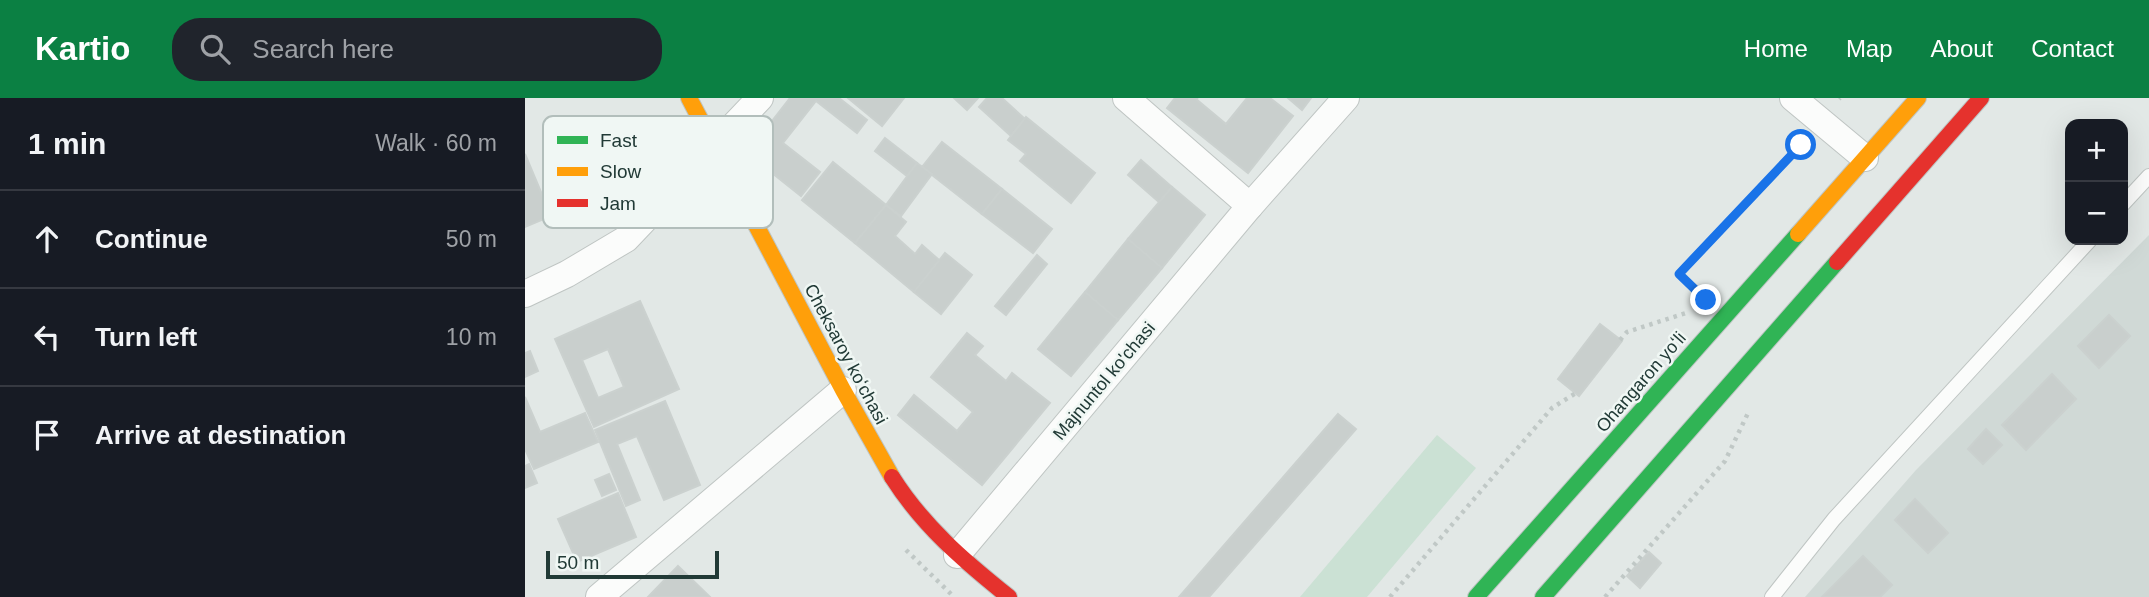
<!DOCTYPE html>
<meta charset="utf-8">
<style>
:root{--surface:#171b24;--page:#20242c;--text:#f1f3f6;--muted:#9ea1a6;--line:#363941;--accent:#0b8043}
body{margin:0;font-family:Helvetica,sans-serif;background:var(--page);color:var(--text)}
.controls{position:absolute;right:21px;top:21px;display:grid;overflow:hidden;border-radius:14px;box-shadow:0 7px 28px #0002}
.controls button{width:63px;height:63px;display:grid;place-items:center;padding:0;border:0;border-bottom:2px solid var(--line);background:var(--surface);color:var(--text);font:35px sans-serif}
.scale{position:absolute;left:21px;bottom:18px;width:173px;box-sizing:border-box;padding-left:7px;border:4px solid #213a36;border-top:0;font-size:19px;line-height:24px;white-space:nowrap;color:#213a36;-webkit-text-stroke:5px #f0f7f4;paint-order:stroke}
.stop{position:absolute;width:21px;height:21px;margin:-16px;border:5px solid #1a73e8;border-radius:50%;background:#fff}
.stop.end{background:#1a73e8;border-color:#fff;box-shadow:0 2px 7px #0008}
.list{margin:0;padding:0;list-style:none}
h2{display:flex;justify-content:space-between;align-items:center;height:91px;margin:0;padding:0 28px;font-size:30px}
h2 small{font-size:23px;font-weight:400;color:var(--muted)}
.list li{display:grid;grid-template-columns:46px 1fr auto;gap:21px;align-items:center;box-sizing:border-box;height:98px;padding:0 28px;border-top:2px solid var(--line)}
.list b{display:block;font-size:26px;white-space:nowrap}
.list em{font-size:23px;font-style:normal;color:var(--muted)}
.icon{flex:none;width:38px;height:38px;fill:none;stroke:currentColor;stroke-width:2;stroke-linecap:round;stroke-linejoin:round}
.map{position:relative;flex:none;width:1624px;height:499px;overflow:hidden}
header{display:flex;align-items:center;gap:42px;box-sizing:border-box;height:98px;padding:0 35px;background:var(--accent);color:#fff}
header strong{font-size:33px}
nav{display:flex;gap:38px;margin-inline-start:auto;font-size:24px}
.search{width:490px;height:63px;background:var(--page);display:flex;align-items:center;gap:18px;box-sizing:border-box;padding:0 24px;border-radius:28px;color:var(--muted);font-size:26px}
main{display:flex}
aside{flex:1;background:var(--surface)}
.map>svg:first-child{display:block}
.built{fill:#d0d9d6}
.green{fill:#cbe1d4}
.building{fill:#c9cfcd;stroke:#cbd1cf;stroke-width:2;fill-rule:evenodd}
.lines{fill:none;stroke-linecap:round;stroke-linejoin:round}
.lane-casing{stroke:#bfc5c3;stroke-width:16}
.street-casing{stroke:#bfc5c3;stroke-width:28}
.fast-casing{stroke:#bec5c3;stroke-width:18}
.slow-casing{stroke:#bec5c3;stroke-width:18}
.jam-casing{stroke:#bec5c3;stroke-width:18}
.path{stroke:#c0c8c6;stroke-width:4.5;stroke-dasharray:3.5 5;stroke-linecap:butt}
.lane{stroke:#fbfcfb;stroke-width:14}
.street{stroke:#fbfcfb;stroke-width:26}
.fast{stroke:#30b455;stroke-width:16}
.slow{stroke:#ff9f0a;stroke-width:16}
.jam{stroke:#e5322d;stroke-width:16}
.route{stroke:#1a73e8;stroke-width:9}
.labels{text-anchor:middle;dominant-baseline:central;stroke-width:5;stroke-linejoin:round;paint-order:stroke}
.street-label{font-size:18px;fill:#213a36;stroke:#f0f7f4}
.key{fill:#f0f7f4;stroke:#b2bebb;stroke-width:2}
.key-label{font-size:19px;fill:#213a36}
</style>
<header>
<strong>Kartio</strong>
<div class="search"><svg class="icon" aria-label="search" viewBox="0 0 24 24"><circle cx="10" cy="10" r="6"/><path d="M15 15l6 6"/></svg>Search here</div>
<nav><a>Home</a><a>Map</a><a>About</a><a>Contact</a></nav>
</header>
<main>
<aside>
<h2>1 min<small>Walk · 60 m</small></h2>
<ul class="list">
<li><svg class="icon" aria-label="ahead" viewBox="0 0 24 24"><path d="M12 20V5M6 11l6-6 6 6"/></svg><div><b>Continue</b></div><em>50 m</em></li>
<li><svg class="icon" aria-label="left" viewBox="0 0 24 24"><path d="M17 20v-9H6M10 6l-5 5 5 5"/></svg><div><b>Turn left</b></div><em>10 m</em></li>
<li><svg class="icon" aria-label="arrive" viewBox="0 0 24 24"><path d="M6 21V4h12l-3 4 3 4H6"/></svg><div><b>Arrive at destination</b></div></li>
</ul>
</aside>
<div class="map">
<svg width="1624" height="499" viewBox="0 0 1624 499">
<rect width="100%" height="100%" fill="#e2e8e6"/>
<!-- built -->
<path class="built" d="M1624,137V499H1280L1391,372Z"/>
<!-- green -->
<path class="green" d="M912,337L951,370L842,499H775Z"/>
<!-- building -->
<g class="building">
<path d="M265,0H314L342,22L332,35L291,3L258,45L295,74L276,98L222,55Z"/>
<path d="M323,0H379L357,28Z"/>
<path d="M429,0H453L442,12Z"/>
<path d="M462,0H477L500,21L486,38L454,9Z"/>
<path d="M650,0H673L671,1L701,26L722,0H745L768,18L723,75L642,10Z"/>
<path d="M763,0H786L777,12Z"/>
<path d="M501,19L570,75L546,105L495,63L501,56L483,42Z"/>
<path d="M360,40L392,65L382,78L350,53Z"/>
<path d="M417,44L477,91L457,116L397,69Z"/>
<path d="M0,56L26,118L0,129Z"/>
<path d="M616,62L647,89L634,104L603,77Z"/>
<path d="M308,64L361,107L330,145L277,102Z"/>
<path d="M392,65L407,76L376,118L361,107Z"/>
<path d="M647,89L680,117L637,170L603,141Z"/>
<path d="M477,91L527,131L508,155L457,116Z"/>
<path d="M361,107L381,124L370,138L390,156L397,147L414,162L389,194L330,145Z"/>
<path d="M603,141L637,170L593,222L560,194Z"/>
<path d="M420,155L447,177L416,216L389,194Z"/>
<path d="M512,157L522,166L481,217L470,208Z"/>
<path d="M560,194L593,222L546,278L513,251Z"/>
<path d="M115,203L154,291L69,329L30,241ZM83,251L99,289L73,300L57,262Z"/>
<path d="M1584,217L1605,238L1574,270L1553,248Z"/>
<path d="M1075,226L1097,243L1054,298L1033,281Z"/>
<path d="M442,235L458,248L450,257L481,283L487,275L525,305L457,387L373,317L389,297L432,333L448,314L406,279Z"/>
<path d="M5,253L13,273L0,279V255Z"/>
<path d="M1527,276L1551,301L1501,352L1477,327Z"/>
<path d="M0,299L15,334L60,315L73,344L9,371L0,351Z"/>
<path d="M140,303L175,387L139,402L112,338L92,346L115,402L101,408L70,332Z"/>
<path d="M813,316L831,331L684,499H654Z"/>
<path d="M1461,331L1477,347L1458,366L1443,351Z"/>
<path d="M4,366L12,385L0,390V368Z"/>
<path d="M84,376L91,392L77,398L70,382Z"/>
<path d="M93,395L111,439L52,464L33,421Z"/>
<path d="M1390,401L1423,435L1403,455L1370,422Z"/>
<path d="M1124,454L1136,465L1115,490L1102,478Z"/>
<path d="M1338,458L1367,487L1355,499H1297Z"/>
<path d="M153,468L185,499H123Z"/>
</g>
<g class="lines">
<defs>
<g id="lane">
<path d="M1598,106L1624,78"/>
<path d="M1247,499L1309,421L1565,142"/>
</g>
<g id="street">
<path d="M601,0L725,108"/>
<path d="M1268,0L1340,60"/>
<path d="M0,196L42,176L101,141L235,0"/>
<path d="M432,457L725,108L821,0"/>
<path d="M74,499L318,292"/>
</g>
<g id="fast">
<path d="M951,499L1273,136"/>
<path d="M1018,499L1312,164"/>
</g>
<g id="slow">
<path d="M164,0L318,292L367,379"/>
<path d="M1273,136L1393,0"/>
</g>
<g id="jam">
<path d="M1312,164L1456,0"/>
<path d="M367,379C398,428 439,463 484,499"/>
</g>
</defs>
<!-- lane casing -->
<use href="#lane" class="lane-casing"/>
<!-- street casing -->
<use href="#street" class="street-casing"/>
<!-- fast casing -->
<use href="#fast" class="fast-casing"/>
<!-- slow casing -->
<use href="#slow" class="slow-casing"/>
<!-- jam casing -->
<use href="#jam" class="jam-casing"/>
<!-- path -->
<g class="path">
<path d="M1314,1L1315,0"/>
<path d="M1179,200L1154,175L1276,47"/>
<path d="M1095,242L1102,234L1161,215"/>
<path d="M381,452L426,496"/>
<path d="M865,499L1027,310L1051,295"/>
<path d="M1080,499L1200,363L1224,313"/>
</g>
<!-- lane -->
<use href="#lane" class="lane"/>
<!-- street -->
<use href="#street" class="street"/>
<!-- fast -->
<use href="#fast" class="fast"/>
<!-- slow -->
<use href="#slow" class="slow"/>
<!-- jam -->
<use href="#jam" class="jam"/>
</g>
<g class="lines">
<!-- route -->
<path class="route" d="M1181,202L1154,176L1276,47"/>
</g>
<g class="labels">
<!-- street labels -->
<g class="street-label">
<text transform="translate(321 256) rotate(62)">Cheksaroy koʻchasi</text>
<text transform="translate(579 283) rotate(-50)">Majnuntol ko'chasi</text>
<text transform="translate(1116 284) rotate(-49)">Ohangaron yoʻli</text>
</g>
</g>
<!-- legend -->
<rect x="18" y="18" width="230" height="112" rx="10" class="key"/>
<rect x="32" y="38" width="31" height="8" fill="#30b455"/>
<rect x="32" y="69" width="31" height="9" fill="#ff9f0a"/>
<rect x="32" y="101" width="31" height="8" fill="#e5322d"/>
<g class="key-label">
<text x="75" y="49">Fast</text>
<text x="75" y="80">Slow</text>
<text x="75" y="112">Jam</text>
</g>
</svg>
<div class="controls">
<button>+</button>
<button>−</button>
</div>
<div class="scale">50 m</div>
<div class="stop" style="left:1276px;top:47px"></div>
<div class="stop end" style="left:1181px;top:202px"></div>
</div>
</main>
